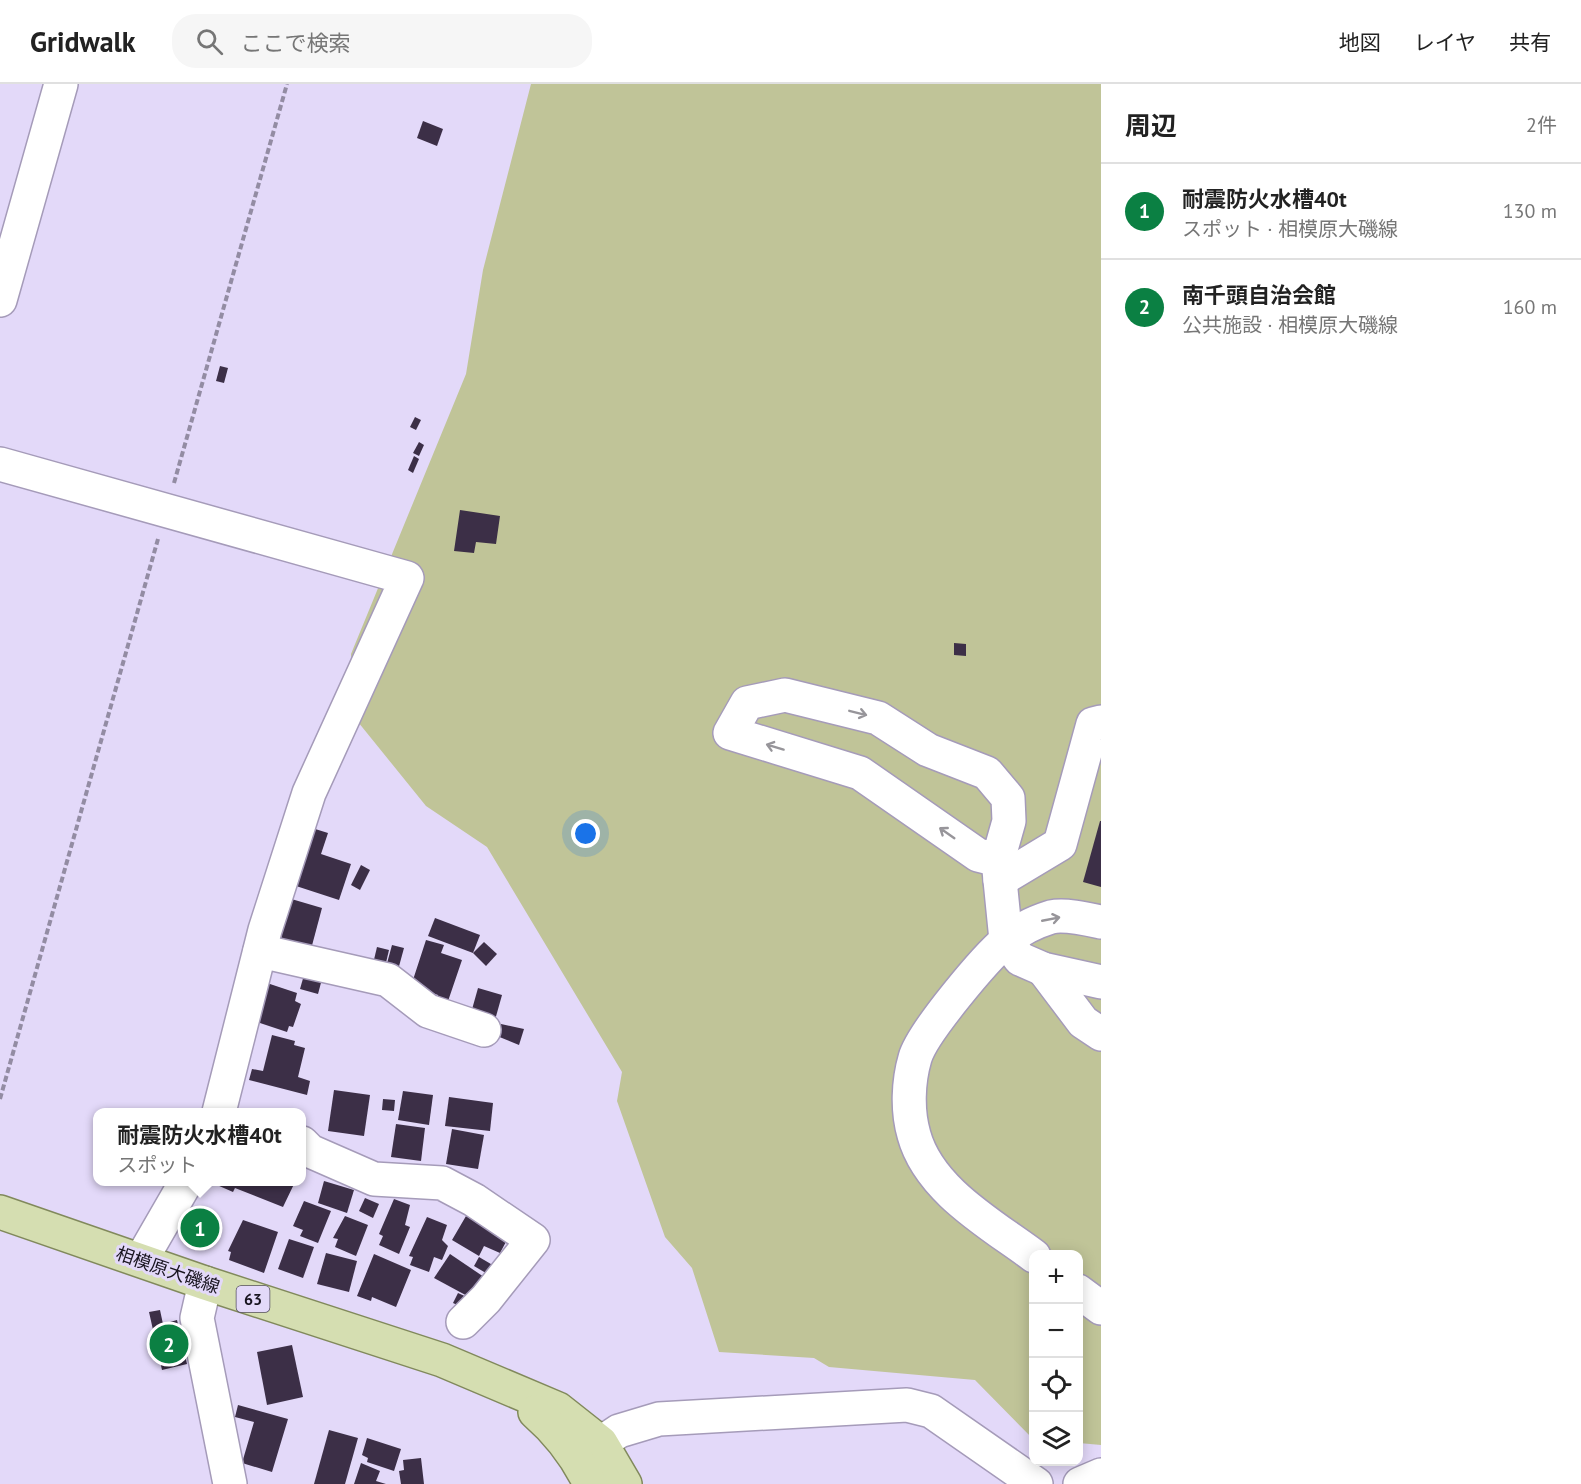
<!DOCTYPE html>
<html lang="ja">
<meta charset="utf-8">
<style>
:root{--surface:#fff;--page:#f6f6f6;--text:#222;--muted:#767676;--line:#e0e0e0;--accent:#0b8043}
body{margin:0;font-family:"PT Sans","Noto Sans JP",sans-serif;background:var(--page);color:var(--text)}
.controls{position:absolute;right:18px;bottom:18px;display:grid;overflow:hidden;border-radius:12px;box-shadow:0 3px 15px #0003}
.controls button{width:54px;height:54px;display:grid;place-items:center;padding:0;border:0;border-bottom:2px solid var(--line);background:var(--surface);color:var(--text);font:30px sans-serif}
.you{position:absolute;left:586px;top:750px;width:21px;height:21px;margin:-15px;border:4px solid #fff;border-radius:50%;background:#1a73e8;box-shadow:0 0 0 9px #1a73e833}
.badge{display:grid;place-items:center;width:39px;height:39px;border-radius:50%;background:var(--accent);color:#fff;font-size:20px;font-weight:700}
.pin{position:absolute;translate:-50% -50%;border:3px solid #fff;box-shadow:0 2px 6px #0006}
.popup{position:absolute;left:93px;top:1024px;width:213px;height:78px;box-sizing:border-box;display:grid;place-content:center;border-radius:12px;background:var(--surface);filter:drop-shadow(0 2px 4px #0005);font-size:20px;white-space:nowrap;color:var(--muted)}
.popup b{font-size:22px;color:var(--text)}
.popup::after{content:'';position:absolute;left:50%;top:100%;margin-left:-12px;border:12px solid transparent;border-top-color:var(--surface)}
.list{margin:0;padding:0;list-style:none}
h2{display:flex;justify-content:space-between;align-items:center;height:78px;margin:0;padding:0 24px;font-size:26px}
h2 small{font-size:20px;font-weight:400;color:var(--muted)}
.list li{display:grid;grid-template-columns:39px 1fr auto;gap:18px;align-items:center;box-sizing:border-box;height:96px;padding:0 24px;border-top:2px solid var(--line)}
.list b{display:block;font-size:22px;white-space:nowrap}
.list p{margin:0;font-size:20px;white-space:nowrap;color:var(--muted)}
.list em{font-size:20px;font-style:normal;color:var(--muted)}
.icon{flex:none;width:33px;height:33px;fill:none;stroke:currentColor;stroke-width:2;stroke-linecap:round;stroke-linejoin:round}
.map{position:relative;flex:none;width:1101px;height:1400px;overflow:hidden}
header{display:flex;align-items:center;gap:36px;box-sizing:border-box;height:84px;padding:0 30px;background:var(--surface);border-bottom:2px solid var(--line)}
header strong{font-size:28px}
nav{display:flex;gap:33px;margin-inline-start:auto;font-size:21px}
.search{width:420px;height:54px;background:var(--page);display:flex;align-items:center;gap:15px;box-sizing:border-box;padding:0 21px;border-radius:24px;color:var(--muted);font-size:22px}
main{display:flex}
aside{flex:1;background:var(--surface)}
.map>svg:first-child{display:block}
.green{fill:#c0c498}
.building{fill:#3c2f47}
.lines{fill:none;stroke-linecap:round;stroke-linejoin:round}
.minor-casing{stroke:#a59bb9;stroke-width:36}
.major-casing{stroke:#81895c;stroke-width:36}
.path{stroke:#938ca3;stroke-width:4;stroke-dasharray:6 3;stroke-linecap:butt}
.minor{stroke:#fff;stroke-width:33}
.major{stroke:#d5deb1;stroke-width:33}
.oneway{stroke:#97959a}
.labels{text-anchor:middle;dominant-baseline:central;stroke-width:6;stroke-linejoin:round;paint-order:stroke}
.shield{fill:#e3d9f9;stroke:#554f60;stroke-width:1.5}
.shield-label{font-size:16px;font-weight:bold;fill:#18141f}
.street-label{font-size:18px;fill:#18141f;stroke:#e3d9f9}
</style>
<header>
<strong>Gridwalk</strong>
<div class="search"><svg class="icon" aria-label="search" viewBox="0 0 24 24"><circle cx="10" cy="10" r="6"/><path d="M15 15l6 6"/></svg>ここで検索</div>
<nav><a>地図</a><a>レイヤ</a><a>共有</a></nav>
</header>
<main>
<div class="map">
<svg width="1101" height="1400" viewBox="0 0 1101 1400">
<rect width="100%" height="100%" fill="#e3d9f9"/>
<!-- green -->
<path class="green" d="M531,0H1101V1361L1079,1359L1078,1170H1034L1033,1355L975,1296L829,1283L814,1274L719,1268L692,1184L665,1153L617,1017L622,988L487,763L426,722L354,633L351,570L466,290L483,186Z"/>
<!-- building -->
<g class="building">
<path d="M423,37L443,45L437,62L417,54Z"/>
<path d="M220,282L228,284L224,299L216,297Z"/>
<path d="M415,333L421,336L416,346L410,343Z"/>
<path d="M419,358L424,361L419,372L413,369Z"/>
<path d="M414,372L419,375L413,389L408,386Z"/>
<path d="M460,426L500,432L496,460L476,458L474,469L454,467Z"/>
<path d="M954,559L966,560V572L954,571Z"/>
<path d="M1100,737H1101V803L1083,798Z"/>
<path d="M312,744L328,749L321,770L351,780L339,816L293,801Z"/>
<path d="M361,781L370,786L360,806L351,801Z"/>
<path d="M288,814L322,824L310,869L276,855Z"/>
<path d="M435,834L480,851L473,869L428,852Z"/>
<path d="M426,856L444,861L441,869L462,876L446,923L435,920L438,911L411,902Z"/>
<path d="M484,858L497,870L486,882L473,869Z"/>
<path d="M392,861L404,864L398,886L386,883Z"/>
<path d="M377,863L389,866L384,887L372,884Z"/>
<path d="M304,891L322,895L318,910L300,905Z"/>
<path d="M264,898L297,909L295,917L301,920L293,943L289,942L287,948L251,936Z"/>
<path d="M478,904L502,911L495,936L471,929Z"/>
<path d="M501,940L524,945L519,961L497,952Z"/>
<path d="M272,951L295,957L294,961L305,964L298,993L310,997L307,1011L249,996L252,985L263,987Z"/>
<path d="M334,1006L370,1011L364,1052L328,1047Z"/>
<path d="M403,1007L433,1011L429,1041L398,1036Z"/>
<path d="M449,1013L493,1019L490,1047L445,1042Z"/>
<path d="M383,1015L395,1016L394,1027L382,1026Z"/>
<path d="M396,1040L425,1044L421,1077L391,1073Z"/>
<path d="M452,1045L484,1051L478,1085L446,1080Z"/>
<path d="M324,1097L354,1106L347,1129L318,1119Z"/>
<path d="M219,1098H295L283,1123L235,1104L233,1108L217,1101Z"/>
<path d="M365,1114L379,1120L373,1134L359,1127Z"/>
<path d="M394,1115L410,1121L405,1141L410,1143L399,1170L379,1161L383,1152L379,1150Z"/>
<path d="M304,1117L331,1127L318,1159L300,1152L303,1146L293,1142Z"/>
<path d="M345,1132L368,1141L356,1172L335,1163L338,1155L333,1154Z"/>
<path d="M466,1132L507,1156L500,1169L484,1162L479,1172L452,1156Z"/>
<path d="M186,1133L217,1146L213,1154L182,1141Z"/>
<path d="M427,1133L447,1141L442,1156L448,1162L442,1176L434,1173L429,1188L410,1181L413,1173L409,1172Z"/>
<path d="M243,1136L278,1148L264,1189L229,1176L231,1168L228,1167Z"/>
<path d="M289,1155L314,1163L303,1194L278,1185Z"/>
<path d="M326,1169L357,1177L349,1208L317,1200Z"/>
<path d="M374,1170L411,1186L396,1223L372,1213L371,1217L357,1212Z"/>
<path d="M450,1170L484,1193L471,1214L434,1194Z"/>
<path d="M479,1173L496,1183L491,1192L474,1182Z"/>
<path d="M458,1209L469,1214L464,1224L453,1219Z"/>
<path d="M160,1226L163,1240L177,1236L187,1280L162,1286L149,1228Z"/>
<path d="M292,1261L303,1313L267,1321L257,1268Z"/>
<path d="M238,1321L288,1335L272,1388L242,1379L254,1338L235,1333Z"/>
<path d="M329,1346L358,1354L345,1400H314Z"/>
<path d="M367,1354L401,1365L394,1387L367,1378L368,1374L362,1371Z"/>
<path d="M421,1374L424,1400H401L399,1387L404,1386L403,1376Z"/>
<path d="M361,1379L380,1387L376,1397L386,1400H354Z"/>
</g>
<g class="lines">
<defs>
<g id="minor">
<path d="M0,216L61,0"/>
<path d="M0,380L407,494L309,709L265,846L219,1028"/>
<path d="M998,776L978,771L860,689L730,649L747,619L785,611L878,634L928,666L987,689L1008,714L1009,737L998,776L1006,856L1020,875L1043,885L1101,898"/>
<path d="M1000,796L1060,760L1093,640L1101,638"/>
<path d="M260,867L388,896L428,927L484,946"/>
<path d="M1043,885L1083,938L1101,950"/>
<path d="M302,1059L310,1067L374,1095L442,1099L474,1116L533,1156L486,1215L463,1238"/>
<path d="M1034,1172C991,1140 929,1106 914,1051C907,1027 908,998 915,974C922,949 986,873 1007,856C1020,845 1035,838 1051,833C1065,830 1087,835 1101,838"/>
<path d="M141,1176L186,1098"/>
<path d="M205,1199L197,1234L230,1400"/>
<path d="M1078,1207L1101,1224"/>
<path d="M601,1359L619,1347L659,1335L907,1321L931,1327L1036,1400"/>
<path d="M1080,1400L1101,1391"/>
</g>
<g id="major">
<path d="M0,1128L205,1199L442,1276L558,1325L601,1359L625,1400"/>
<path d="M535,1328C558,1348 577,1373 590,1400"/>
</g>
</defs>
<!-- minor casing -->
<use href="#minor" class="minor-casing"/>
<!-- major casing -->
<use href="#major" class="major-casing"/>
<!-- path -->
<g class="path">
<path d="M174,399L287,0"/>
<path d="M0,1015L158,455"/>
</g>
<!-- minor -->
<use href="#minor" class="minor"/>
<!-- major -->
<use href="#major" class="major"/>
</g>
<!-- one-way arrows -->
<defs><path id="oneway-shaft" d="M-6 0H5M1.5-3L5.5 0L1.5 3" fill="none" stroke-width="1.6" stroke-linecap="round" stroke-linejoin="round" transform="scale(1.5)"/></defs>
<g class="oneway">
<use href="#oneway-shaft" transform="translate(858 629) rotate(14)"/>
<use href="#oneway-shaft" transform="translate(775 663) rotate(-163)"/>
<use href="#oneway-shaft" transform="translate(947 749) rotate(-145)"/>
<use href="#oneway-shaft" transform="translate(1051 835) rotate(-11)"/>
</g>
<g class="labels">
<!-- shield labels -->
<rect class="shield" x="236.5" y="1202" width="33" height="26" rx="4.5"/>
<g class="shield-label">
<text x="253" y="1215">63</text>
</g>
<!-- street labels -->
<g class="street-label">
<text transform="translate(168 1186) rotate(19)">相模原大磯線</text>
</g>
</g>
</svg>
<div class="controls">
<button>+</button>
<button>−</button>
<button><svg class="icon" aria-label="locate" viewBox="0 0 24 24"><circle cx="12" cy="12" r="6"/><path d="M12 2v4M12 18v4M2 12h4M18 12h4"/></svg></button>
<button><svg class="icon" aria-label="layers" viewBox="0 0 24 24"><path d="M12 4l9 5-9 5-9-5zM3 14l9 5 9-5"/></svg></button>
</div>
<div class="you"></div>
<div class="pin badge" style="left:200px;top:1144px">1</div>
<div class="popup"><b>耐震防火水槽40t</b>スポット</div>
<div class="pin badge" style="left:169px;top:1260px">2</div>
</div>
<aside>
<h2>周辺<small>2件</small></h2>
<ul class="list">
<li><span class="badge">1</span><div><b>耐震防火水槽40t</b><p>スポット · 相模原大磯線</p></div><em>130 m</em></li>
<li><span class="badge">2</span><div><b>南千頭自治会館</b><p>公共施設 · 相模原大磯線</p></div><em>160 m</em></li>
</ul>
</aside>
</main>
